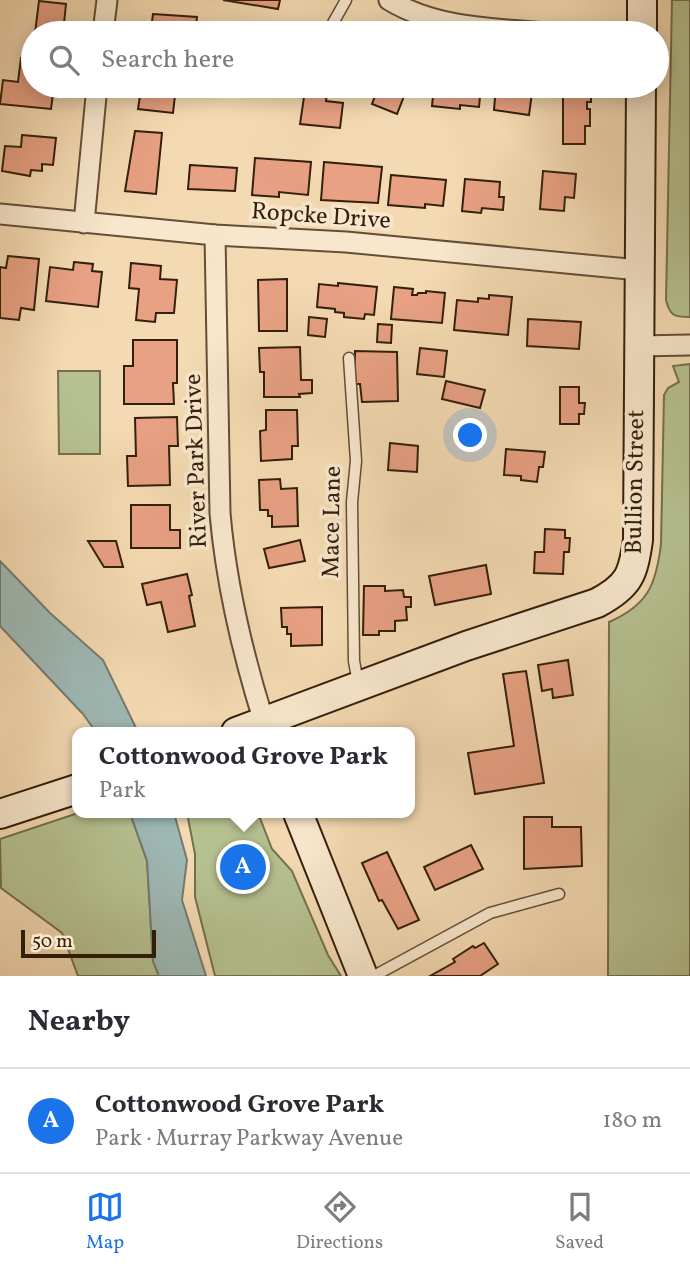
<!DOCTYPE html>
<meta charset="utf-8">
<style>
:root{--surface:#fff;--page:#f2f2f3;--text:#2b2b33;--muted:#7c7c81;--line:#e1e1e2;--accent:#1a73e8}
body{margin:0;font-family:Vollkorn,serif;background:var(--page);color:var(--text)}
.scale{position:absolute;left:21px;bottom:18px;width:135px;box-sizing:border-box;padding-left:7px;border:4px solid #341f0c;border-top:0;font-size:19px;line-height:24px;white-space:nowrap;color:#341f0c;-webkit-text-stroke:5px #f8e7cd;paint-order:stroke}
.you{position:absolute;left:471px;top:436px;width:24px;height:24px;margin:-18px;border:5px solid #fff;border-radius:50%;background:#1a73e8;box-shadow:0 0 0 10px #1a73e833}
.badge{display:grid;place-items:center;width:46px;height:46px;border-radius:50%;background:var(--accent);color:#fff;font-size:23px;font-weight:700}
.pin{position:absolute;translate:-50% -50%;border:4px solid #fff;box-shadow:0 2px 7px #0006}
.popup{position:absolute;left:72px;top:727px;width:343px;height:91px;box-sizing:border-box;display:grid;place-content:center;border-radius:14px;background:var(--surface);filter:drop-shadow(0 2px 5px #0005);font-size:23px;white-space:nowrap;color:var(--muted)}
.popup b{font-size:26px;color:var(--text)}
.popup::after{content:'';position:absolute;left:50%;top:100%;margin-left:-14px;border:14px solid transparent;border-top-color:var(--surface)}
.list{margin:0;padding:0;list-style:none}
h2{display:flex;justify-content:space-between;align-items:center;height:91px;margin:0;padding:0 28px;font-size:30px}
h2 small{font-size:23px;font-weight:400;color:var(--muted)}
.list li{display:grid;grid-template-columns:46px 1fr auto;gap:21px;align-items:center;box-sizing:border-box;height:105px;padding:0 28px;border-top:2px solid var(--line)}
.list b{display:block;font-size:26px;white-space:nowrap}
.list p{margin:0;font-size:23px;white-space:nowrap;color:var(--muted)}
.list em{font-size:23px;font-style:normal;color:var(--muted)}
.icon{flex:none;width:38px;height:38px;fill:none;stroke:currentColor;stroke-width:2;stroke-linecap:round;stroke-linejoin:round}
.map{position:relative;flex:none;width:690px;height:976px;overflow:hidden}
.search{position:absolute;background:var(--surface);box-shadow:0 4px 18px #0003;left:21px;right:21px;top:21px;height:77px;display:flex;align-items:center;gap:18px;box-sizing:border-box;padding:0 24px;border-radius:38px;color:var(--muted);font-size:26px}
.sheet{height:196px;background:var(--surface)}
nav{display:flex;justify-content:space-around;align-items:center;box-sizing:border-box;height:98px;border-top:2px solid var(--line);background:var(--surface);font-size:19px;color:var(--muted)}
nav a{display:grid;justify-items:center;gap:4px}
nav .on{color:var(--accent)}
.map>svg:first-child{display:block}
.green{fill:#b6c190;stroke:#75704e;stroke-width:2}
.water{fill:#9eb9b5;stroke:#747b71;stroke-width:2}
.building{fill:#e8a183;stroke:#341f0c;stroke-width:2}
.lines{fill:none;stroke-linecap:round;stroke-linejoin:round}
.lane-casing{stroke:#644e36;stroke-width:13}
.street-casing{stroke:#644e36;stroke-width:23}
.secondary-casing{stroke:#341f0c;stroke-width:32}
.lane{stroke:#f8e7cd;stroke-width:10}
.street{stroke:#f8e7cd;stroke-width:19}
.secondary{stroke:#f8e7cd;stroke-width:28}
.labels{text-anchor:middle;dominant-baseline:central;stroke-width:7;stroke-linejoin:round;paint-order:stroke}
.street-label{font-size:24px;fill:#341f0c;stroke:#f8e7cd}
</style>
<div class="map">
<svg width="690" height="976" viewBox="0 0 690 976">
<rect width="100%" height="100%" fill="#f4dab2"/>
<filter id="stains"><feTurbulence type="fractalNoise" baseFrequency=".00286" numOctaves="4"/><feColorMatrix values="0 0 0 0 .2 0 0 0 0 .09 0 0 0 0 .02 0 0 0 .5 -.17"/></filter>
<radialGradient id="worn" r=".72"><stop offset=".6" stop-color="#630" stop-opacity="0"/><stop offset="1" stop-color="#630" stop-opacity=".3"/></radialGradient>
<!-- green -->
<g class="green">
<path d="M672,0H690V317C674,317 670,316 666,300Z"/>
<path d="M690,364V976H608L609,622C648,605 656,585 661,544L664,395L668,388L679,382L673,366Z"/>
<path d="M58,371H100V454H59Z"/>
<path d="M78,813H130L147,861L153,961L159,976H78L62,933L1,888L0,839Z"/>
<path d="M187,813H258L272,849L292,871L328,955L341,976H215L195,897V854Z"/>
</g>
<!-- water -->
<g class="water">
<path d="M0,561L50,613L103,660L138,732H96L83,714L0,626Z"/>
<path d="M130,813H174L187,860L182,900L206,976H159L153,961L147,861Z"/>
</g>
<!-- building -->
<g class="building">
<path d="M223,0H280L278,9Z"/>
<path d="M39,1L66,4L63,33H35Z"/>
<path d="M153,14L197,17L195,33H156V30L151,29Z"/>
<path d="M21,58L33,60V86H54L51,109L0,104L3,80L18,82Z"/>
<path d="M151,86H176L173,113L138,109L141,89H150Z"/>
<path d="M379,86H408L397,114L372,104Z"/>
<path d="M434,86H481L479,107L460,105V109L432,106Z"/>
<path d="M496,86H533L529,115L494,110Z"/>
<path d="M563,86H591V102H587V109H590V126H585V144H563Z"/>
<path d="M305,90L327,93L326,101L343,103L340,128L300,124Z"/>
<path d="M135,131L162,133L156,194L125,191Z"/>
<path d="M22,135L56,138L53,165L42,164V171L31,170L30,176L2,171L5,146L21,147Z"/>
<path d="M255,158L311,162L308,195L279,192V197L252,195Z"/>
<path d="M324,162L382,167L378,203L321,200Z"/>
<path d="M190,165L237,168L235,191L188,189Z"/>
<path d="M543,171L576,174L574,198L565,197L564,211L540,209Z"/>
<path d="M391,175L446,180L443,206L425,204V208L388,205Z"/>
<path d="M465,179L500,182L499,197H504L503,210L482,208L481,213L462,211Z"/>
<path d="M8,256L39,259L34,310L21,308L19,320L0,318V267L6,268Z"/>
<path d="M74,262L93,264L92,271L102,272L98,307L46,301L50,267L73,270Z"/>
<path d="M131,263L161,266L160,279L177,280L174,313H156L155,322L136,320L139,289L129,288Z"/>
<path d="M287,279V331H259L258,280Z"/>
<path d="M338,283L377,287L374,315L365,314L364,319L344,317V313L335,312V309L317,307L319,284L338,286Z"/>
<path d="M394,287L413,289L412,295H417L418,293H426V291L445,293L442,323L391,319Z"/>
<path d="M489,295L512,297L508,335L454,330L457,300L478,302V298L489,299Z"/>
<path d="M309,317L327,319L325,337L308,335Z"/>
<path d="M528,319L581,322L579,349L527,346Z"/>
<path d="M378,324L392,325L391,343L377,342Z"/>
<path d="M133,340H177V383H173L174,404H124V366H133Z"/>
<path d="M300,347L301,380H312V393L299,394L300,397H264V372H260L259,348Z"/>
<path d="M420,348L447,351L444,377L417,374Z"/>
<path d="M355,351L397,352L398,401L362,402L360,384H355Z"/>
<path d="M446,381L485,390L480,408L442,399Z"/>
<path d="M560,387H579V403H585L584,414H579V424H560Z"/>
<path d="M266,410H297L298,446H292V459L261,461L260,431L266,430Z"/>
<path d="M177,417L178,446H169L170,485L128,486L127,456H136L135,418Z"/>
<path d="M390,443L418,446L417,472L388,470Z"/>
<path d="M506,449L545,452L543,467H539L537,482L521,480V476L504,475Z"/>
<path d="M280,479L281,489L297,488L298,526L272,527V516H268V510H260L259,480Z"/>
<path d="M131,505H170V530H180V548H131Z"/>
<path d="M545,529L565,530V538H570L569,552H564L563,574L534,573L535,552H544Z"/>
<path d="M300,540L305,561L269,568L264,549Z"/>
<path d="M88,541H116L123,567H104Z"/>
<path d="M486,565L491,594L435,605L429,576Z"/>
<path d="M187,574L192,595L189,596L195,626L168,632L161,602L147,605L142,584Z"/>
<path d="M364,586H385V591L403,590L404,597H411V607H406L407,620L395,621V631H379V635H363Z"/>
<path d="M322,607V645L291,646V634H287V627H282L281,608Z"/>
<path d="M568,660L573,695L553,698L552,689L542,691L538,665Z"/>
<path d="M526,671L544,783L475,794L468,753L514,746L503,674Z"/>
<path d="M524,817H552V827H581L582,866L524,869Z"/>
<path d="M471,845L483,869L435,890L424,867Z"/>
<path d="M387,852L419,920L398,929L382,900L379,901L362,863Z"/>
<path d="M484,943L498,964L480,976H430L455,962L453,959L473,946L475,948Z"/>
</g>
<g class="lines">
<defs>
<g id="lane">
<path d="M333,23L346,0"/>
<path d="M349,358L356,461L352,502L354,661L358,683"/>
<path d="M374,976L490,913L559,894"/>
</g>
<g id="street">
<path d="M389,0C437,29 496,29 551,33"/>
<path d="M103,33L107,0"/>
<path d="M0,214L215,235L346,242L639,270"/>
<path d="M84,223L97,86"/>
<path d="M215,235L220,513C226,583 243,655 264,722"/>
<path d="M638,346L690,345"/>
</g>
<g id="secondary">
<path d="M642,33V0"/>
<path d="M236,732L466,646L597,603C629,586 633,575 638,540L641,86"/>
<path d="M298,813L363,976"/>
<path d="M0,814L77,789"/>
</g>
</defs>
<!-- lane casing -->
<use href="#lane" class="lane-casing"/>
<!-- street casing -->
<use href="#street" class="street-casing"/>
<!-- secondary casing -->
<use href="#secondary" class="secondary-casing"/>
<!-- lane -->
<use href="#lane" class="lane"/>
<!-- street -->
<use href="#street" class="street"/>
<!-- secondary -->
<use href="#secondary" class="secondary"/>
</g>
<g class="labels">
<!-- street labels -->
<g class="street-label">
<text transform="translate(321 217) rotate(4)">Ropcke Drive</text>
<text transform="translate(197 461) rotate(-92)">River Park Drive</text>
<text transform="translate(636 482) rotate(-89)">Bullion Street</text>
<text transform="translate(333 522) rotate(-89)">Mace Lane</text>
</g>
</g>
<rect width="100%" height="100%" filter="url(#stains)"/>
<rect width="100%" height="100%" fill="url(#worn)"/>
</svg>
<div class="scale">50 m</div>
<div class="you"></div>
<div class="pin badge" style="left:243px;top:867px">A</div>
<div class="popup"><b>Cottonwood Grove Park</b>Park</div>
<div class="search"><svg class="icon" aria-label="search" viewBox="0 0 24 24"><circle cx="10" cy="10" r="6"/><path d="M15 15l6 6"/></svg>Search here</div>
</div>
<section class="sheet">
<h2>Nearby<small></small></h2>
<ul class="list">
<li><span class="badge">A</span><div><b>Cottonwood Grove Park</b><p>Park · Murray Parkway Avenue</p></div><em>180 m</em></li>
</ul>
</section>
<nav>
<a class="on"><svg class="icon" aria-label="map" viewBox="0 0 24 24"><path d="M3 6l6-2 6 2 6-2v14l-6 2-6-2-6 2zM9 4v14M15 6v14"/></svg>Map</a>
<a><svg class="icon" aria-label="directions" viewBox="0 0 24 24"><path d="M12 3l9 9-9 9-9-9zM9 14v-3h6M13 9l2 2-2 2"/></svg>Directions</a>
<a><svg class="icon" aria-label="saved" viewBox="0 0 24 24"><path d="M7 4h10v16l-5-4-5 4z"/></svg>Saved</a>
</nav>
